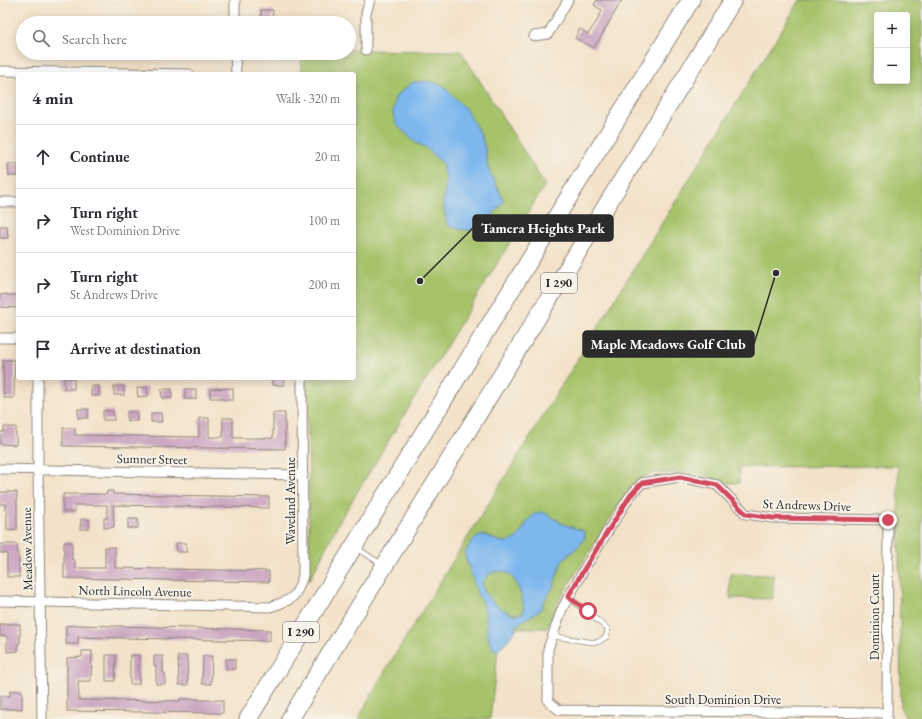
<!DOCTYPE html>
<meta charset="utf-8">
<style>
:root{--surface:#fff;--page:#f2f2f3;--text:#2b2b33;--muted:#7c7c81;--line:#e1e1e2}
body{margin:0;font-family:"EB Garamond",serif;background:var(--page);color:var(--text)}
.controls{position:absolute;right:12px;top:12px;display:grid;overflow:hidden;border-radius:4px;box-shadow:0 2px 10px #0003}
.controls button{width:36px;height:36px;display:grid;place-items:center;padding:0;border:0;border-bottom:1px solid var(--line);background:var(--surface);color:var(--text);font:20px sans-serif}
.stop{position:absolute;width:12px;height:12px;margin:-9px;border:3px solid #d1495b;border-radius:50%;background:#fff}
.stop.end{background:#d1495b;border-color:#fff;box-shadow:0 1px 4px #0008}
.list{margin:0;padding:0;list-style:none}
h2{display:flex;justify-content:space-between;align-items:center;height:52px;margin:0;padding:0 16px;font-size:17px}
h2 small{font-size:13px;font-weight:400;color:var(--muted)}
.list li{display:grid;grid-template-columns:26px 1fr auto;gap:12px;align-items:center;box-sizing:border-box;height:64px;padding:0 16px;border-top:1px solid var(--line)}
.list b{display:block;font-size:15px;white-space:nowrap}
.list p{margin:0;font-size:13px;white-space:nowrap;color:var(--muted)}
.list em{font-size:13px;font-style:normal;color:var(--muted)}
.icon{flex:none;width:22px;height:22px;fill:none;stroke:currentColor;stroke-width:2;stroke-linecap:round;stroke-linejoin:round}
.map{position:relative;flex:none;width:922px;height:719px;overflow:hidden}
.search{position:absolute;background:var(--surface);box-shadow:0 2px 10px #0003;left:16px;top:16px;width:340px;height:44px;display:flex;align-items:center;gap:10px;box-sizing:border-box;padding:0 14px;border-radius:22px;color:var(--muted);font-size:15px}
.panel{position:absolute;background:var(--surface);box-shadow:0 2px 10px #0003;left:16px;top:72px;width:340px;height:308px;border-radius:4px}
.map>svg:first-child{display:block}
.green{fill:#a6c36a;stroke:#68774a;fill-rule:evenodd}
.water{fill:#7db7ee;stroke:#54718c;fill-rule:evenodd}
.building{fill:#c9a2c0}
.lines{fill:none;stroke-linecap:round;stroke-linejoin:round}
.service-casing{stroke:#8f867a;stroke-width:6}
.minor-casing{stroke:#8f867a;stroke-width:11}
.motorway-casing{stroke:#8f867a;stroke-width:19}
.service{stroke:#fff;stroke-width:4.5}
.minor{stroke:#fff;stroke-width:9}
.motorway{stroke:#fff;stroke-width:17}
.route{stroke:#d1495b;stroke-width:5}
.labels{text-anchor:middle;dominant-baseline:central;stroke-width:4;stroke-linejoin:round;paint-order:stroke}
.shield{fill:#f7f3e8;stroke:#686764;stroke-width:1}
.shield-label{font-size:12px;font-weight:bold;fill:#2b2b2b}
.street-label{font-size:13px;fill:#2b2b2b;stroke:#f7f3e8}
.leader{fill:none;stroke:#2b2b2b;stroke-width:1.5}
.callout-dot{fill:#2b2b2b;stroke:#f7f3e8;stroke-width:1.5}
.callout{fill:#2b2b2b;stroke:#2b2b2b;stroke-width:1.5}
.callout-label{font-size:14px;text-anchor:middle;font-weight:bold;fill:#fff}
</style>
<div class="map">
<svg width="922" height="719" viewBox="0 0 922 719">
<rect width="100%" height="100%" fill="#f7f3e8"/>
<filter id="ink" filterUnits="userSpaceOnUse"><feTurbulence type="fractalNoise" baseFrequency=".025" numOctaves="2"/><feDisplacementMap in="SourceGraphic" scale="8" xChannelSelector="R" yChannelSelector="G"/><feConvolveMatrix kernelMatrix="1 2 1 2 8 2 1 2 1" color-interpolation-filters="sRGB"/></filter>
<filter id="wash" filterUnits="userSpaceOnUse"><feTurbulence type="fractalNoise" baseFrequency=".012" numOctaves="4" result="noise"/><feDisplacementMap in="SourceGraphic" scale="16" xChannelSelector="R" yChannelSelector="G"/><feGaussianBlur stdDeviation="0.9" result="paint"/><feColorMatrix in="noise" values="0 0 0 0 0 0 0 0 0 0 0 0 0 0 0 0 0 1.4 0 .05"/><feComposite in="paint" operator="in"/></filter>
<g filter="url(#wash)">
<rect width="100%" height="100%" fill="#f3e2c9"/>
<!-- green -->
<g class="green">
<path d="M800,0H922V719H907L901,709L898,466L739,467V483H720L705,475L697,473H655L639,479L626,493L561,597L547,628H517L514,633L498,650L490,719H358L382,676ZM877,15H907V81H877Z"/>
<path d="M349,50L461,51L545,185L339,522L309,581V478L306,378H354V74H302L301,53H349Z"/>
<path d="M730,574L774,575L773,599L730,598Z"/>
</g>
<!-- water -->
<g class="water">
<path d="M429,81L441,84L465,108L481,135L485,148L488,168L504,201C500,207 484,225 478,228C468,232 456,229 447,225L443,202L446,179L442,166L443,164L425,147L416,143L396,124L393,113L395,97L413,82Z"/>
<path d="M540,512L545,513L563,524L584,531L585,538L577,548L567,556L561,563L554,585L551,591L543,602L542,607L540,610L518,624L514,633L498,650L493,649C485,637 488,621 484,607C482,602 480,598 477,593C474,585 472,576 469,567C468,564 465,560 465,556C465,550 471,541 476,538C488,529 498,548 513,540C526,533 523,517 540,512ZM497,571C503,571 508,572 512,577C518,583 526,606 523,613C520,614 516,615 513,614C502,611 476,593 484,579C487,575 493,573 497,571Z"/>
</g>
<g id="blocks">
<!-- building -->
<g class="building">
<path d="M597,0H622L594,48L575,38L580,29L588,34L597,21L602,10L594,5Z"/>
<path d="M261,10H273L272,23H261Z"/>
<path d="M8,164H18V176H9Z"/>
<path d="M0,226H7L8,238H0Z"/>
<path d="M7,294V295H18V308L0,307V295Z"/>
<path d="M3,360H15L14,398H4Z"/>
<rect x="64" y="378" width="10" height="11"/>
<rect x="272" y="378" width="12" height="7"/>
<rect x="91" y="386" width="8" height="10"/>
<rect x="114" y="386" width="10" height="9"/>
<path d="M147,387L148,396L138,397L137,388Z"/>
<path d="M233,388V400H223V398H210V389Z"/>
<path d="M161,389H172V398H162Z"/>
<rect x="185" y="389" width="11" height="10"/>
<rect x="78" y="409" width="10" height="9"/>
<path d="M103,411H113L114,420H103Z"/>
<rect x="127" y="412" width="10" height="9"/>
<path d="M151,413H161L162,422H151Z"/>
<path d="M273,413H285V449L63,446V428H75V435L199,437V418H209V437H223V418H233V438H273Z"/>
<path d="M4,427H16V445L0,444V432H4Z"/>
<path d="M107,491H113V494L269,497V508L113,505L114,527L104,528V518H107V505H75V512H63V494H107Z"/>
<path d="M0,492H17V529L7,530V510H5V504H0Z"/>
<path d="M81,519H89V529H80Z"/>
<rect x="128" y="519" width="10" height="9"/>
<path d="M64,542H72V560H75V568H105V547H115V568L269,571V582L64,578Z"/>
<path d="M176,543H186L187,552H177Z"/>
<path d="M0,544H17L18,558H19V577H7V553H0Z"/>
<path d="M0,624H20V643H18V651L7,652V636H0Z"/>
<path d="M77,625L270,630V641L78,637V644H66V626Z"/>
<path d="M82,651H92L91,681H78L79,700L180,701V699H199V700H223V713L67,711V658L82,657Z"/>
<path d="M106,655H116L115,681H106Z"/>
<rect x="130" y="655" width="9" height="29"/>
<path d="M154,656H163V673H165V684H156V666H154Z"/>
<path d="M178,656H187L188,685H179Z"/>
<path d="M203,656H212L211,684H202Z"/>
<rect x="226" y="659" width="9" height="10"/>
<path d="M10,691H22V709H0V696H10Z"/>
</g>
</g>
</g>
<g filter="url(#ink)">
<use href="#blocks" fill-opacity="0" stroke="#8f867a" stroke-width="1"/>
<g class="lines">
<defs>
<g id="service">
<path d="M357,548L381,564"/>
<path d="M552,636L590,642H598L606,637L608,629L568,597"/>
</g>
<g id="minor">
<path d="M235,0V23"/>
<path d="M534,36L548,34L568,0"/>
<path d="M366,50V13L370,0"/>
<path d="M235,53L236,74"/>
<path d="M0,71L189,74"/>
<path d="M0,202H18"/>
<path d="M0,338H18"/>
<path d="M38,378V470L42,719"/>
<path d="M0,469L303,475"/>
<path d="M0,601L270,607C293,599 296,599 303,575L302,378"/>
<path d="M887,713L559,710L548,701V649L562,609L586,566L630,496L642,483L680,477L717,485L746,514L773,518L888,520L887,719"/>
</g>
<g id="motorway">
<path d="M248,719L508,295L691,0"/>
<path d="M290,719L733,0"/>
</g>
</defs>
<!-- service casing -->
<use href="#service" class="service-casing"/>
<!-- minor casing -->
<use href="#minor" class="minor-casing"/>
<!-- motorway casing -->
<use href="#motorway" class="motorway-casing"/>
<!-- service -->
<use href="#service" class="service"/>
<!-- minor -->
<use href="#minor" class="minor"/>
<!-- motorway -->
<use href="#motorway" class="motorway"/>
</g>
</g>
<g class="lines" filter="url(#ink)">
<!-- route -->
<path class="route" d="M588,611L568,597L586,566L630,496L642,483L680,477L717,485L746,514L773,518L888,520"/>
</g>
<g class="labels">
<!-- shield labels -->
<g class="shield">
<rect x="541" y="273" width="36" height="20" rx="3"/>
<rect x="283" y="622" width="36" height="20" rx="3"/>
</g>
<g class="shield-label">
<text x="559" y="283">I 290</text>
<text x="301" y="632">I 290</text>
</g>
<!-- street labels -->
<g class="street-label">
<text transform="translate(152 459) rotate(1)">Sumner Street</text>
<text transform="translate(290 501) rotate(-90)">Waveland Avenue</text>
<text transform="translate(807 505) rotate(2)">St Andrews Drive</text>
<text transform="translate(27 549) rotate(-91)">Meadow Avenue</text>
<text transform="translate(135 591) rotate(1)">North Lincoln Avenue</text>
<text transform="translate(874 617) rotate(-90)">Dominion Court</text>
<text x="723" y="699">South Dominion Drive</text>
</g>
</g>
<!-- callouts -->
<path class="leader" d="M420 281L473 228M776 273L754 344"/>
<g class="callout-dot">
<circle cx="420" cy="281" r="4"/>
<circle cx="776" cy="273" r="4"/>
</g>
<g class="callout">
<rect x="473" y="215" width="140" height="26" rx="4"/>
<rect x="583" y="331" width="171" height="26" rx="4"/>
</g>
<g class="callout-label">
<text x="543" y="233">Tamera Heights Park</text>
<text x="668" y="349">Maple Meadows Golf Club</text>
</g>
</svg>
<div class="controls">
<button>+</button>
<button>−</button>
</div>
<div class="stop" style="left:588px;top:611px"></div>
<div class="stop end" style="left:888px;top:520px"></div>
<div class="search"><svg class="icon" aria-label="search" viewBox="0 0 24 24"><circle cx="10" cy="10" r="6"/><path d="M15 15l6 6"/></svg>Search here</div>
<section class="panel">
<h2>4 min<small>Walk · 320 m</small></h2>
<ul class="list">
<li><svg class="icon" aria-label="ahead" viewBox="0 0 24 24"><path d="M12 20V5M6 11l6-6 6 6"/></svg><div><b>Continue</b></div><em>20 m</em></li>
<li><svg class="icon" aria-label="right" viewBox="0 0 24 24"><path d="M7 20v-9h11M14 6l5 5-5 5"/></svg><div><b>Turn right</b><p>West Dominion Drive</p></div><em>100 m</em></li>
<li><svg class="icon" aria-label="right" viewBox="0 0 24 24"><path d="M7 20v-9h11M14 6l5 5-5 5"/></svg><div><b>Turn right</b><p>St Andrews Drive</p></div><em>200 m</em></li>
<li><svg class="icon" aria-label="arrive" viewBox="0 0 24 24"><path d="M6 21V4h12l-3 4 3 4H6"/></svg><div><b>Arrive at destination</b></div></li>
</ul>
</section>
</div>
